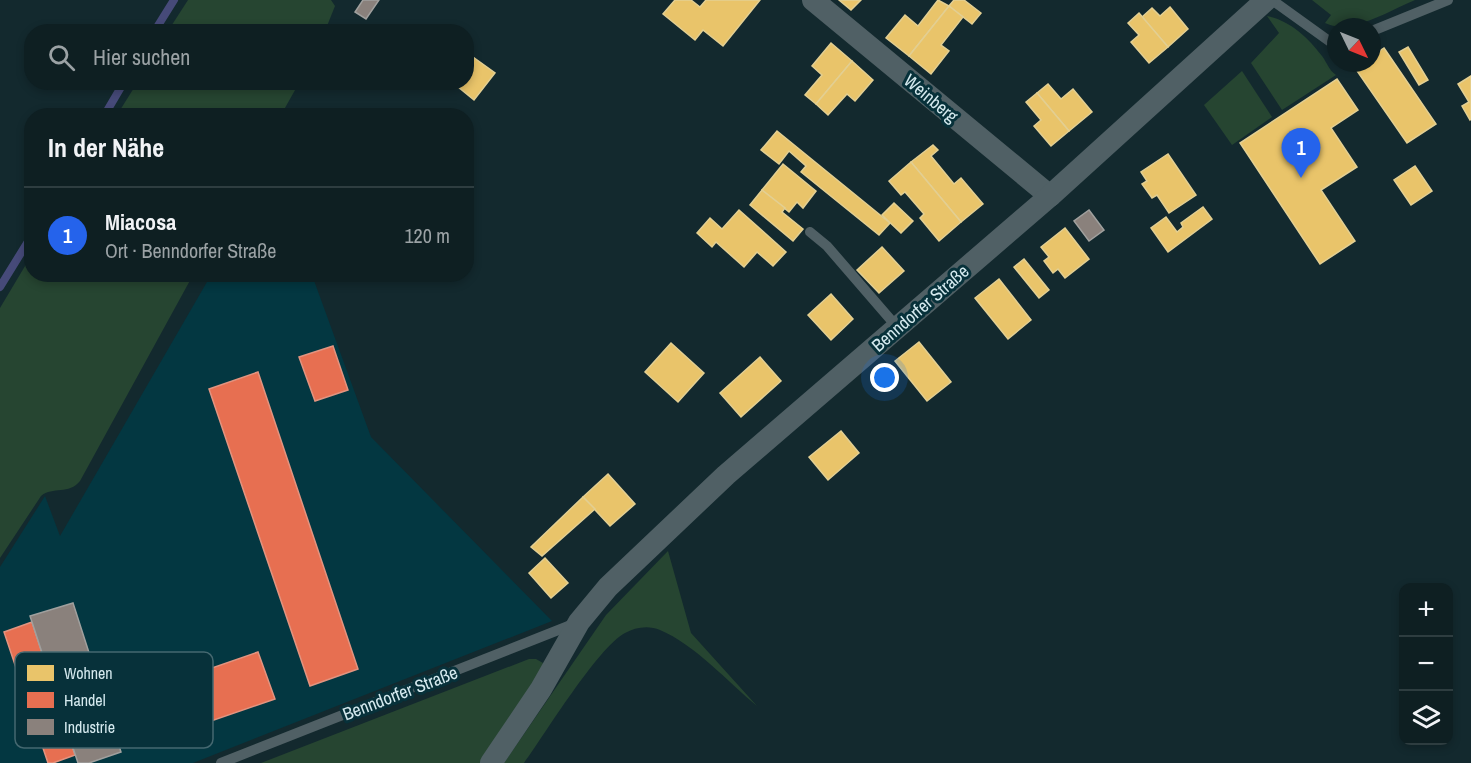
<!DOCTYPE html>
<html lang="de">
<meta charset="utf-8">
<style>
:root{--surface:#0e1f22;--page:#17272a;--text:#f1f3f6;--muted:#9ba2a5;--line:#2e3d40;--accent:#2563eb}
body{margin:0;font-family:"Archivo Narrow",sans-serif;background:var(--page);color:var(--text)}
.controls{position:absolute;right:18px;bottom:18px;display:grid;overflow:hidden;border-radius:12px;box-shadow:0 3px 9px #0003}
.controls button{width:54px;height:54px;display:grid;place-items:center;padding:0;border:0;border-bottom:2px solid var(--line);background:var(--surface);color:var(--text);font:30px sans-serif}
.compass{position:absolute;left:1327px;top:18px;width:54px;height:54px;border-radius:50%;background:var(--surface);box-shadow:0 3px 9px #0003;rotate:133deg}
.you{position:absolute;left:885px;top:378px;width:21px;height:21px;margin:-15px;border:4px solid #fff;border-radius:50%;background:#1a73e8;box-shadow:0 0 0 9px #1a73e833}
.badge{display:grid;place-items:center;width:39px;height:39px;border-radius:50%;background:var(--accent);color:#fff;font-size:20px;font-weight:700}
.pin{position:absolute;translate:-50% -50px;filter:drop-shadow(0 2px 3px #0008)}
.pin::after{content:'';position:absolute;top:32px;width:21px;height:18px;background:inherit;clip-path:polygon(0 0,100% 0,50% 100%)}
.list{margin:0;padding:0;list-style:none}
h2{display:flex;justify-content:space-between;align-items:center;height:78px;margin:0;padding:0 24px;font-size:26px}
h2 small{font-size:20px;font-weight:400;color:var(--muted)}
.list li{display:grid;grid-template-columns:39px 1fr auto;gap:18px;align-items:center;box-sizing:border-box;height:96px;padding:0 24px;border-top:2px solid var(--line)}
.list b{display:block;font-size:22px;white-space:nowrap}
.list p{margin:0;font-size:20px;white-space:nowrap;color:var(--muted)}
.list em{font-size:20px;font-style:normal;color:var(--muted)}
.icon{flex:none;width:33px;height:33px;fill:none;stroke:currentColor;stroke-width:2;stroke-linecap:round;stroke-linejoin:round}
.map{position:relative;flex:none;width:1471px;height:763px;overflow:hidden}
.search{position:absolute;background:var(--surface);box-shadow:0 3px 9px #0003;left:24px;top:24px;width:450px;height:66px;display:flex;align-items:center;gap:15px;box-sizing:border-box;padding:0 21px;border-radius:24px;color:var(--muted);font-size:22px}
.panel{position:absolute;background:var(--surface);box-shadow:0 3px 9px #0003;left:24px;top:108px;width:450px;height:174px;border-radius:24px}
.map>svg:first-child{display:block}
.built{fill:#033741}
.green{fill:#264531}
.homes{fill:#e9c46a;stroke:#e3cf92;stroke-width:1.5}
.shops{fill:#e76f51;stroke:#e29480;stroke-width:1.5}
.industry{fill:#8a817c;stroke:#a0a09e;stroke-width:1.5}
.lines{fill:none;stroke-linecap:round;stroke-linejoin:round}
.stream{stroke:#464a79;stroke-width:8}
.service{stroke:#506065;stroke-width:10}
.minor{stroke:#506065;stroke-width:22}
.labels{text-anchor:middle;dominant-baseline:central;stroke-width:6;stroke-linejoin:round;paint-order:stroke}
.street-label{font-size:18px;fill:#d5eaef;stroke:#07313a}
.key{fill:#07313a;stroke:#456870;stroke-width:1.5}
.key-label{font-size:16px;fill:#d5eaef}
</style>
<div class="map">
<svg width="1471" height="763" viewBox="0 0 1471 763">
<rect width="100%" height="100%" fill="#13292e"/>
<!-- built -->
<path class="built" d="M211,275H312L371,437L552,621L193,763H0V567L45,496L60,536Z"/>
<!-- green -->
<g class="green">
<path d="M188,0H331L335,6L325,31H168Z"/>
<path d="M1312,0H1415C1390,10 1351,36 1325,23L1331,15Z"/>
<path d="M1267,16C1289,20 1308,37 1322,56C1327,63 1329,70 1336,75L1282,110L1251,63L1279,33Z"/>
<path d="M1242,71L1272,117L1232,145L1204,105Z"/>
<path d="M137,83V82L299,83L281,115H117Z"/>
<path d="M31,256L32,274L193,275L80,481C69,495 53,486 41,496L0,558V308Z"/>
<path d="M668,551L691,633L757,706C728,682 694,644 660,630C649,625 635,627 625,633C598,647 545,734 524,763H504L606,615Z"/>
<path d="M529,659H536L543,663L542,671L484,763H261Z"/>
</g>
<!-- homes -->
<g class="homes">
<path d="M675,0H691L700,7L706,0H760L723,46L703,30L695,40L663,14Z"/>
<path d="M839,0H861L851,10Z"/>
<path d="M938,0L949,6L909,56L886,38L905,15L918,26Z"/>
<path d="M954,0H964L981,13L972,24L949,6Z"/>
<path d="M949,6L963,17L941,45L949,51L931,74L909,56Z"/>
<path d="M1170,7L1188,29L1168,47L1142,17L1152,8L1160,16Z"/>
<path d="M1139,13L1168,47L1149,63L1131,42L1139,35L1128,23Z"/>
<path d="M831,43L852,61L816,104L805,95L822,75L812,66Z"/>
<path d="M1408,47L1428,80L1419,85L1399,52Z"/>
<path d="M1384,48L1436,124L1407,143L1355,68L1362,63H1372V56Z"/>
<path d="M466,52L495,73L474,100L452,82H466Z"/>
<path d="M852,61L873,80L855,101L847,94L828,115L816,104Z"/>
<path d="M1471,76V119L1470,120L1462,106L1469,102L1458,84Z"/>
<path d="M1337,79L1358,110L1331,128L1357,167L1321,190L1355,241L1320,264L1240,143Z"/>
<path d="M1048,84L1061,99L1073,89L1092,112L1069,131L1037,93Z"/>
<path d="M1037,93L1069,131L1051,146L1034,126L1041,120L1026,102Z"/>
<path d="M777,131L890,223L879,235L801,172L806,166L789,151L779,164L761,150Z"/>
<path d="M933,145L938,150L931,156L954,184L961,178L983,204L961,222L911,162Z"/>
<path d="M1168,154L1196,195L1169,213L1157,195L1152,198L1142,184L1147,181L1141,172Z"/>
<path d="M911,162L961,222L939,241L920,218L924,214L905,192L901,195L889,181Z"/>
<path d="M783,164L816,191L803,208L797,202L789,212L762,190Z"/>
<path d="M1415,166L1432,191L1411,205L1394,180Z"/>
<path d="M762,190L785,208L782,212L803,229L793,241L750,205Z"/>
<path d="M894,203L913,221L901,233L882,215Z"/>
<path d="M1203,207L1212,219L1168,252L1151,228L1166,217L1177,232L1183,227L1181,223Z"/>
<path d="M739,210L786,252L773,266L757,252L744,267L716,242L712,247L697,233L710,218L722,229Z"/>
<path d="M1065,228L1089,259L1065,278L1058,269L1053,273L1044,261L1049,257L1041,247Z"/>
<path d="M882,247L904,271L879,293L857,270Z"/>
<path d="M1024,259L1049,290L1039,298L1014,267Z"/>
<path d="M999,279L1031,320L1008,339L975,298Z"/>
<path d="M831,294L853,319L831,340L808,315Z"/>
<path d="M919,342L951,382L927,401L895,361Z"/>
<path d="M671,343L704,373L678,402L645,372Z"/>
<path d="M760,357L781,381L741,417L720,393Z"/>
<path d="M841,431L859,453L828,480L809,457Z"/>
<path d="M608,474L635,504L610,526L583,497Z"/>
<path d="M583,497L595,509L542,556L531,547Z"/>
<path d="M545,558L568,583L551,598L529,573Z"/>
</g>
<!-- shops -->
<g class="shops">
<path d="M333,346L348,390L315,401L299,357Z"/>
<path d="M258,372L358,669L310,686L209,389Z"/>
<path d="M32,622L75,755L53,763H48L4,632Z"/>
<path d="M258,652L275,699L147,743L131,696Z"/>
</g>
<!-- industry -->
<g class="industry">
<path d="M363,0H379L366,19L355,12Z"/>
<path d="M1089,210L1104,230L1089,241L1074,221Z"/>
<path d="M73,603L121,752L89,763H78L30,616Z"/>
</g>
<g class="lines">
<!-- stream -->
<g class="stream">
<path d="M154,32L174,0"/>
<path d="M104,116L124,82"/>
<path d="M0,287L32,235"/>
</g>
<!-- service -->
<g class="service">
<path d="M1272,0L1336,46"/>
<path d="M1372,31L1448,0"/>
<path d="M810,232L827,246L897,327"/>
<path d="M221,763L576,623"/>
</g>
<!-- minor -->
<g class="minor">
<path d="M813,0L1050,196"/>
<path d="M491,763L541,689L579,622L608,587L726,475L1050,196L1266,0"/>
</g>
</g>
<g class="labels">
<!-- street labels -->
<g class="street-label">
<text transform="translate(931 98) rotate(40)">Weinberg</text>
<text transform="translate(920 308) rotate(-41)">Benndorfer Straße</text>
<text transform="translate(400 693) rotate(-21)">Benndorfer Straße</text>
</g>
</g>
<!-- legend -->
<rect x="15" y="652" width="198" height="96" rx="9" class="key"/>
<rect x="27" y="665" width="27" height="16" fill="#e9c46a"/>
<rect x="27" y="692" width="27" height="16" fill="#e76f51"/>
<rect x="27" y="719" width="27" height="16" fill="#8a817c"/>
<g class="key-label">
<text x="64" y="679">Wohnen</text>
<text x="64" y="706">Handel</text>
<text x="64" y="733">Industrie</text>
</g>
</svg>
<div class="controls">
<button>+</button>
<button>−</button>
<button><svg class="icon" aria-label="layers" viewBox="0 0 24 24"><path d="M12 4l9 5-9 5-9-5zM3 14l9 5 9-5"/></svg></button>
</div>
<svg class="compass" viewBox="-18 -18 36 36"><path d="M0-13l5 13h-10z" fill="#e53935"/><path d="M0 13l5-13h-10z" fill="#9ba2a5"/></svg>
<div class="you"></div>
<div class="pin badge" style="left:1301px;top:178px">1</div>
<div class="search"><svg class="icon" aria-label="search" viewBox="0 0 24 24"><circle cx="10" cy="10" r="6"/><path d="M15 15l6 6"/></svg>Hier suchen</div>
<section class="panel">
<h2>In der Nähe<small></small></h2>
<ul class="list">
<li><span class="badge">1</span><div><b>Miacosa</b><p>Ort · Benndorfer Straße</p></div><em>120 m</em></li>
</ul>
</section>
</div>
